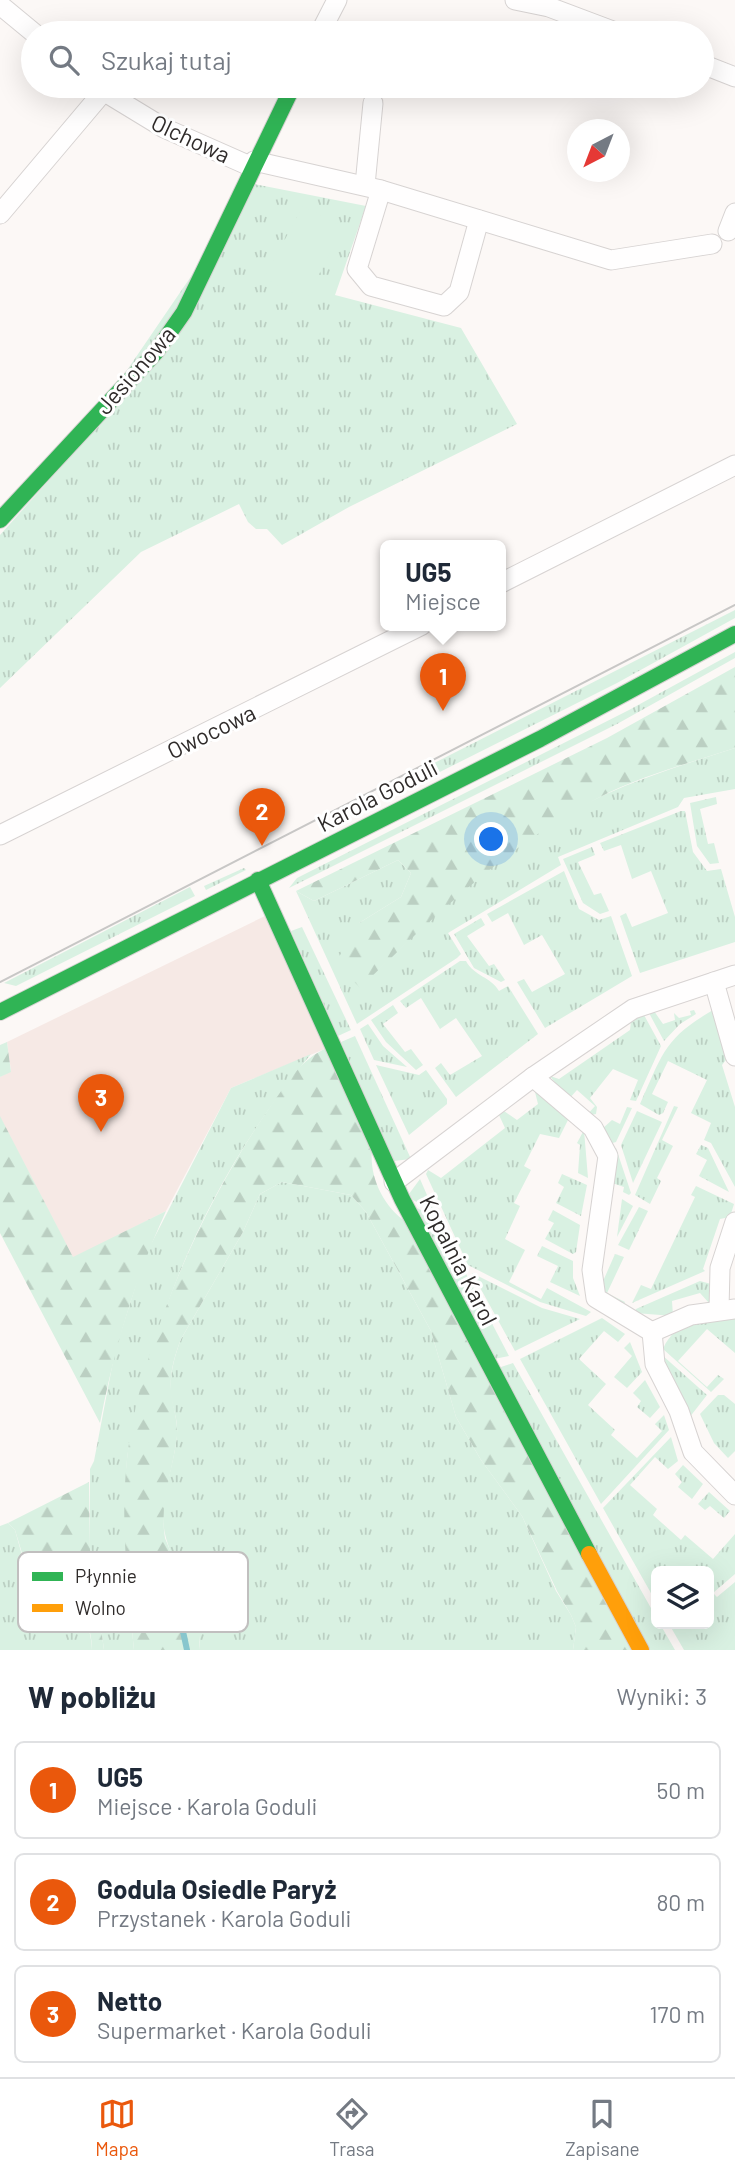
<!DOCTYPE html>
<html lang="pl">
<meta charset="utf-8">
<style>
:root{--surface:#fff;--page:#f6f6f7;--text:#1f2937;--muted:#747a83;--line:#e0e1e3;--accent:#ea580c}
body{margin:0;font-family:Barlow,sans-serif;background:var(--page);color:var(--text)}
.controls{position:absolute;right:21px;bottom:21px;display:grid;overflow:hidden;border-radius:10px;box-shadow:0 7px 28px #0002}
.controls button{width:63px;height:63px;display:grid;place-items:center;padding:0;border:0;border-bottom:2px solid var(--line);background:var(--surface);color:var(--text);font:35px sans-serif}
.compass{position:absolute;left:567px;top:119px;width:63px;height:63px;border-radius:50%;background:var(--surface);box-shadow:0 7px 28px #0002;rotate:222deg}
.you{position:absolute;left:492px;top:840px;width:24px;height:24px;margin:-18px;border:5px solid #fff;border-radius:50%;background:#1a73e8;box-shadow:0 0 0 10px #1a73e833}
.badge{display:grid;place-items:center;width:46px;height:46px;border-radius:50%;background:var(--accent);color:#fff;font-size:23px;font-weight:700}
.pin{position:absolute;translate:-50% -58px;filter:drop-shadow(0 2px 4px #0008)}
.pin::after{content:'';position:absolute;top:37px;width:24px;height:21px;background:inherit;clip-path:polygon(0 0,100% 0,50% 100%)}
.popup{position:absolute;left:380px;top:540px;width:126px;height:91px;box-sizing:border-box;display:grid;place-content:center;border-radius:10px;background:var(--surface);filter:drop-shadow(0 2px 5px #0005);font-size:23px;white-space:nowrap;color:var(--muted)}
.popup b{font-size:26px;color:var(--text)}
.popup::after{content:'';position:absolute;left:50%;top:100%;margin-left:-14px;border:14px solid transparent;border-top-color:var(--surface)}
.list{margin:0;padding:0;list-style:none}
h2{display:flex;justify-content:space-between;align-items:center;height:91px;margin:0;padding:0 28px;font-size:30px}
h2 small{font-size:23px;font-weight:400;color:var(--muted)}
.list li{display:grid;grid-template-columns:46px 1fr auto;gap:21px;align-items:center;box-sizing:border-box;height:98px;margin:0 14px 14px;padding:0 14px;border:2px solid var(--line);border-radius:10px}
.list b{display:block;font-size:26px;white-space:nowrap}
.list p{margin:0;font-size:23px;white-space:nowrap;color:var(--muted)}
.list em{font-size:23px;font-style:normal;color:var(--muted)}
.icon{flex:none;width:38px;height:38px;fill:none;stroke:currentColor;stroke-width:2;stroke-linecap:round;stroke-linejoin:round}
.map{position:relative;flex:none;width:735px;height:1650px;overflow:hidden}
.search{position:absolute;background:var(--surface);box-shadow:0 7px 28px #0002;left:21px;right:21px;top:21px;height:77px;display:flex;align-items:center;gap:18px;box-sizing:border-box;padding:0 24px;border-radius:38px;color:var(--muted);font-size:26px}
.sheet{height:427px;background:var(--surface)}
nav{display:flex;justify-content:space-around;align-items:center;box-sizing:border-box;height:98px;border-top:2px solid var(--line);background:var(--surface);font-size:19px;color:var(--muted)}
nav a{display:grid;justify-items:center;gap:4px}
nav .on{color:var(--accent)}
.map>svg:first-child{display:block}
.built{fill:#f6e9e5}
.grass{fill:url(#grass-tufts)}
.forest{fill:url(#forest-firs)}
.pitch{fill:#d9f1e2}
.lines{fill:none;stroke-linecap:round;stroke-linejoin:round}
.stream{stroke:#88c6cd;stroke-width:6}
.street-casing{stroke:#d7d3d2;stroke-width:21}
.fast-casing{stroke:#d7d3d2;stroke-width:18}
.slow-casing{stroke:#d7d3d2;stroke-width:18}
.street{stroke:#fffefe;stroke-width:19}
.fast{stroke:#30b455;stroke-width:16}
.slow{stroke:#ff9f0a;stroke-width:16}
.tram{stroke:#c8c7c6;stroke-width:2}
.labels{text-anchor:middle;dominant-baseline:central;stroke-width:6;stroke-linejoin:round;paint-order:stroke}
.street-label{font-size:23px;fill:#2f2b2a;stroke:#fff}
.key{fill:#fff;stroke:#c1bfbf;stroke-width:2}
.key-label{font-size:19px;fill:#2f2b2a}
</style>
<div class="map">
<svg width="735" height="1650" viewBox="0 0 735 1650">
<defs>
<pattern id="grass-tufts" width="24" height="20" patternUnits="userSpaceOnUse" patternTransform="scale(1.75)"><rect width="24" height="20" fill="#d9f1e2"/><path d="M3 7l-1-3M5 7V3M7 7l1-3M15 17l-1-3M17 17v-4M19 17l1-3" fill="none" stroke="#bbcfc2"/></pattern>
<pattern id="forest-firs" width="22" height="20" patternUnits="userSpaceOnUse" patternTransform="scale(1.75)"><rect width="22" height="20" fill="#d9f1e2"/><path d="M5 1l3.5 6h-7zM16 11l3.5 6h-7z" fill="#bbcfc2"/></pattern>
</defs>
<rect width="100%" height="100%" fill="#fcf8f6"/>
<!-- built -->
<path class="built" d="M265,916L327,1048L231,1088L166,1211L73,1258L0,1117V1077L11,1071L7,1042Z"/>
<!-- grass -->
<g class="grass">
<path d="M254,184L366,206L335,295L461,328L517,424L349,507L282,545L267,529H256L248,522L239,504L141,552L0,688V535L61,467Z"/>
<path d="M735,610V618L617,683L398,793L393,784Z"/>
<path d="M735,652V658L617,724L289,888L297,878L629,710Z"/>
<path d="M735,748V789L684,798L678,807L558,857L561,865L448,933L461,954L457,958L357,1024L296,891L314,901L398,860L411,873L401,897L359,923L360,987C432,918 511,837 604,795C646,776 691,762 735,748Z"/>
<path d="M716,797L717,804L700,809L708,844L714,843L719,863L710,864L697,846L690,803Z"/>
<path d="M681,811H685L693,852L707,871L721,869L735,917V942L640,973L620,916L626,913L632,927L668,913L651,871L632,879L621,845L604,851L600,843Z"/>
<path d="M592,847L595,855L578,862L594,895L601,893L609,911L600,914L583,903L563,859Z"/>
<path d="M244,868L246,870L206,890L204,886Z"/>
<path d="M564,871L579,909L599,920L611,916L632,976L545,1028L517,982L524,979L532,992L565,974L542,935L524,945L508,913L492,922L487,914Z"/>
<path d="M190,887L195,896L16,986L4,983Z"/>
<path d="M481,918L485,925L467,936L489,966L494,964L505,980L501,982L474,968L454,934Z"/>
<path d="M302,927L351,1030L338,1036L291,931Z"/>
<path d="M460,961H466C474,976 491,977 499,991L508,986L538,1034L456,1097L435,1068L441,1063L450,1075L482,1056L456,1018L440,1029L421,998L406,1008L400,1001Z"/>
<path d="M393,1005L398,1013L383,1024L405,1052L411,1049L423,1065L416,1070L386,1042L371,1020Z"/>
<path d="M715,1009L729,1056L722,1065L735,1107V1187L711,1143L704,1140L711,1123L691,1113L707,1080L668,1061L652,1094L668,1102L663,1113L659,1115L640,1104C663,1053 664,1038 715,1009Z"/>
<path d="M694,1010L696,1014L680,1024L664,1041L649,1013L654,1011L663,1024L675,1020L674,1013L679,1018L691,1015L690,1011Z"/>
<path d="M644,1015L661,1046L636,1101L630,1100L638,1080L613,1069L590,1098L597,1107L596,1114L586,1116L595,1106L577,1090L568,1100L550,1076L559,1079L630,1030L631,1021Z"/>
<path d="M368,1024L383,1046L407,1067L374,1060L360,1029Z"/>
<path d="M355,1036L411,1159L394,1161L341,1042Z"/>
<path d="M311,1054C227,1155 167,1275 139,1403C135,1421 129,1441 127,1460C122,1523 128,1587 134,1650H104L90,1548V1469L94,1461L115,1351L145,1256L231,1088Z"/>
<path d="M376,1065L419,1075L426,1070L447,1099V1104L409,1135Z"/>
<path d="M534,1088L569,1118L559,1138L540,1134L524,1166L531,1170L514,1203L520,1206L505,1239L525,1250L509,1282L541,1299L547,1288L591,1312L586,1316L540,1302L468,1265L426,1174L428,1170L441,1178L505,1128L499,1115L504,1111L517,1120L538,1104Z"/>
<path d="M674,1106L678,1107L662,1140L673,1146L657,1178L661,1181L650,1204L635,1195Z"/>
<path d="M627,1107L632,1108L616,1142L609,1144L602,1129L612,1120L620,1124Z"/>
<path d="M637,1111L662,1122L633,1183L621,1145Z"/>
<path d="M584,1130L588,1178L578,1173L580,1145L577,1143Z"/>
<path d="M701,1145L708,1148L729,1192L699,1176L707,1160L696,1154Z"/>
<path d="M616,1148L631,1193L629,1195L623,1192L624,1187L612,1183V1149Z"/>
<path d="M562,1174L587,1185L581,1216L556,1203L564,1187L558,1183Z"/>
<path d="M420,1179L434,1211L413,1200L409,1194Z"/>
<path d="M282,1182L351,1195L366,1212L431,1331L456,1417L481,1460L522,1516L556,1591L571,1615L576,1627L573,1650H199C203,1611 176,1574 166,1538C156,1503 175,1468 177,1433C178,1420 173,1409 171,1396C169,1377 174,1357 181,1339L243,1232L260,1194Z"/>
<path d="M696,1186L734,1204L730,1217L720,1219L703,1269L705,1271L632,1303L641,1285L651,1289L695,1197L691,1195Z"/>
<path d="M622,1199L633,1206L617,1237Z"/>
<path d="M639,1207L648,1211L629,1250L618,1245Z"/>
<path d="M417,1208L437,1218L509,1356L494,1359Z"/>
<path d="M553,1210L580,1225L576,1252L573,1254L545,1239L554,1223L548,1220Z"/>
<path d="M542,1246L573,1261V1278L580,1296L550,1282L558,1266L537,1256Z"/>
<path d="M615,1254L624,1257L607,1293L625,1302L622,1308L600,1288Z"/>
<path d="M472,1273L542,1308L580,1319L515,1351Z"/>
<path d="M700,1281L711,1284L709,1303L700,1293L672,1301L673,1316L635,1313L636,1309Z"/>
<path d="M735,1316V1353L707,1329L678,1361L707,1387L718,1375L724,1379L711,1392L663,1349C676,1318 706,1321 735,1316Z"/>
<path d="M602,1318L625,1334L618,1342L604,1331L579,1359L606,1384L588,1405L615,1430L611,1435L637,1458L662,1431L655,1424L664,1415L669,1430L601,1504L520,1359Z"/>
<path d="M630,1342L642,1372L627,1388L614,1377L632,1356L624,1348Z"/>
<path d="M662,1355L707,1395L689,1418L668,1375Z"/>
<path d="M513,1363L656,1617V1624H660L675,1650H647L498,1368Z"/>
<path d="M645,1380L660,1407L650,1418L637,1407L641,1401L633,1393Z"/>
<path d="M718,1395H724L735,1404V1451L728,1458L714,1443L700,1414Z"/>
<path d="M671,1437L678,1461L668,1469L655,1457L630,1485L657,1509L653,1515L681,1540L685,1535L713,1559L735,1534V1574L713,1593L717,1597L735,1582V1650H684L669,1624H709V1571H656V1602L603,1508Z"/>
<path d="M683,1465L703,1484L692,1499L678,1487L682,1482L675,1474Z"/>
<path d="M709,1492L730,1511L724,1518L710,1506L705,1510L698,1504Z"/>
<path d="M8,1523L15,1530L25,1566L50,1598C78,1587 92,1629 92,1650H0V1526Z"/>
</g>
<!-- forest -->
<g class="forest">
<path d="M735,667V748C690,763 643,775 600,797C508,844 433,917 360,988L336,962L359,923L401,897L411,873L398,860L314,901L296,891L607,738Z"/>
<path d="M7,1042L11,1072L0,1077V1045Z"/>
<path d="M327,1048L372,1149C369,1177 383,1206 406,1222L638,1650H573L576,1627L571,1615L557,1591L522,1516L481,1460L456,1417L431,1331L366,1212L351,1195L282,1182L260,1194L243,1232L181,1339C174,1357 168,1378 172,1398C174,1411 178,1422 177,1436C173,1471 159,1503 165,1538L199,1622V1650H134C128,1587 120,1523 127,1459C141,1341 204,1201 272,1104C288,1082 302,1058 327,1048Z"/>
<path d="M0,1116L73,1257L166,1211C135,1279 114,1349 100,1423L0,1233Z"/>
<path d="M89,1482L90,1548L104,1650H92C92,1627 82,1602 59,1595C45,1600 39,1595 31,1583L15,1530L8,1523Z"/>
</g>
<!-- pitch -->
<path class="pitch" d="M303,206L343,227L306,300L264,278Z"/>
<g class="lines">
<!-- stream -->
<path class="stream" d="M163,1581L179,1613L187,1650"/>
<defs>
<g id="street">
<path d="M515,0L549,7L618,33"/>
<path d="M0,5L34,33"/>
<path d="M320,33L337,0"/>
<path d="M702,64L735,77"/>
<path d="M95,86L164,128L252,167"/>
<path d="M254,161L381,190L611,260L712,244"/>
<path d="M365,185L373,103"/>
<path d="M381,190L357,269L371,286L444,306L459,292L479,220"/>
<path d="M0,214L103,92"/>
<path d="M728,231L735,213"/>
<path d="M501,583L735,465"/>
<path d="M0,835L422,625"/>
<path d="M714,982L735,1056"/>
<path d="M533,1077L593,1128L608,1156L592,1270L596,1298L652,1332"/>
<path d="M394,1182L533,1077L633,1009L735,975"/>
<path d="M719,1310L720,1268L735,1222"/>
<path d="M652,1332L655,1364L679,1411L693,1452L735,1495"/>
<path d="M652,1332L691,1315L735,1309"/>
</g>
<g id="fast">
<path d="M0,520L156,352L184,312L293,86"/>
<path d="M258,880L402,1199L589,1554"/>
<path d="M0,1012L540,739L735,634"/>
</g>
<path id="slow" d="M589,1554L641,1650"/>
</defs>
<!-- street casing -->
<use href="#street" class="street-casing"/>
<!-- fast casing -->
<use href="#fast" class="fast-casing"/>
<!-- slow casing -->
<use href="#slow" class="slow-casing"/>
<!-- street -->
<use href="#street" class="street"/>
<!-- fast -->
<use href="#fast" class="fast"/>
<!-- slow -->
<use href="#slow" class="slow"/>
<!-- tram -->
<path class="tram" d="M0,982L735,605"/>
</g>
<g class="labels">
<!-- street labels -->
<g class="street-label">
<text transform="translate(191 138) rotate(25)">Olchowa</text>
<text transform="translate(135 370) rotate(-49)">Jesionowa</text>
<text transform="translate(211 731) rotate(-26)">Owocowa</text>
<text transform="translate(377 795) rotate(-27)">Karola Goduli</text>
<text transform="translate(459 1260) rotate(63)">Kopalnia Karol</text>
</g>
</g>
<!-- legend -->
<rect x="18" y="1552" width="230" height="80" rx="10" class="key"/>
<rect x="32" y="1572" width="31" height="9" fill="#30b455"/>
<rect x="32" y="1604" width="31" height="8" fill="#ff9f0a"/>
<g class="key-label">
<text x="75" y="1583">Płynnie</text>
<text x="75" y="1615">Wolno</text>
</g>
</svg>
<div class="controls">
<button><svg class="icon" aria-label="layers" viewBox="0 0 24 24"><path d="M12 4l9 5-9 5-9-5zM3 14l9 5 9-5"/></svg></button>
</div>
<svg class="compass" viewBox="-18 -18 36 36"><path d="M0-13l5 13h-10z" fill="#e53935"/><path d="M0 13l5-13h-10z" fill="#747a83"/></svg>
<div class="you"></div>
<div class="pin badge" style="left:443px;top:711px">1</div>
<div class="popup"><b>UG5</b>Miejsce</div>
<div class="pin badge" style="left:262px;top:846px">2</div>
<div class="pin badge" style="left:101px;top:1132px">3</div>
<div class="search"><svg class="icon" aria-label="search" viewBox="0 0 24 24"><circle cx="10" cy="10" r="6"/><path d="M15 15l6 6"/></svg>Szukaj tutaj</div>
</div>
<section class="sheet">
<h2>W pobliżu<small>Wyniki: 3</small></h2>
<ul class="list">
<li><span class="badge">1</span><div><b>UG5</b><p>Miejsce · Karola Goduli</p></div><em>50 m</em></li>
<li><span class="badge">2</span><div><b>Godula Osiedle Paryż</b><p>Przystanek · Karola Goduli</p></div><em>80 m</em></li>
<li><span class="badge">3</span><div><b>Netto</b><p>Supermarket · Karola Goduli</p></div><em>170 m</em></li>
</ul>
</section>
<nav>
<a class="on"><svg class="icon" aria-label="map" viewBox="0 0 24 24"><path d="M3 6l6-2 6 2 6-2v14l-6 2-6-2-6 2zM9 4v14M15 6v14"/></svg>Mapa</a>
<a><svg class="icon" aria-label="directions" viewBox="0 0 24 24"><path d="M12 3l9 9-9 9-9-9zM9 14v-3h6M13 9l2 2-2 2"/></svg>Trasa</a>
<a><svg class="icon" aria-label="saved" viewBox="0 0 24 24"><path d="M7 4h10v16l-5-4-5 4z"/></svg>Zapisane</a>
</nav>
